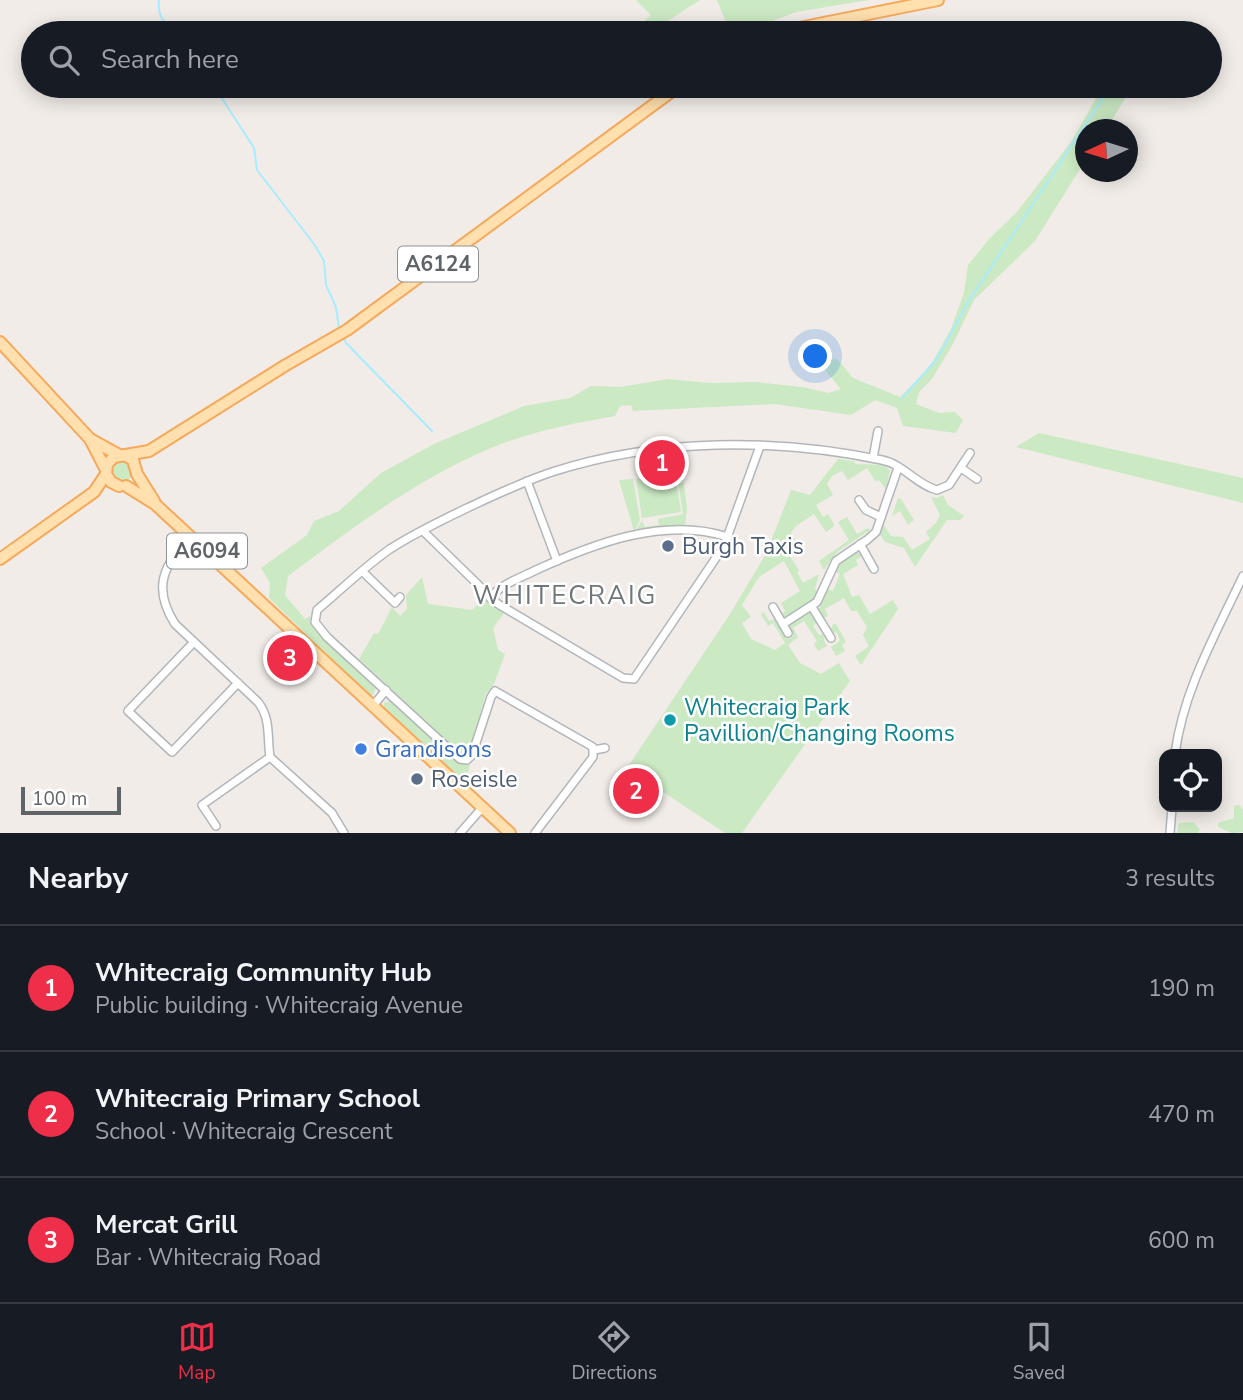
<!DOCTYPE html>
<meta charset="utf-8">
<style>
:root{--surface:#171b24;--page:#242831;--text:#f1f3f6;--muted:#9ea1a6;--line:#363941;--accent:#ef2f4a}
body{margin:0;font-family:"Nunito Sans",sans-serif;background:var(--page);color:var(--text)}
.controls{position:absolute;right:21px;bottom:21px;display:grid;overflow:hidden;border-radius:14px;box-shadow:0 4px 18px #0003}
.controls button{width:63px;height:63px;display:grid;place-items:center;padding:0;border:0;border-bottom:2px solid var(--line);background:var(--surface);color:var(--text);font:35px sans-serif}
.compass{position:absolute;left:1075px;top:119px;width:63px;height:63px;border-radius:50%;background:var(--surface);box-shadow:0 4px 18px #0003;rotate:266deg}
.scale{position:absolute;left:21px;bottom:18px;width:100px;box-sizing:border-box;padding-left:7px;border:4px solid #5e6468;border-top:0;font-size:19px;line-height:24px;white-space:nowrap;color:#5e6468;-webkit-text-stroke:5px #fff;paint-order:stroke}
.you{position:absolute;left:816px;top:357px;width:24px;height:24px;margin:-18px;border:5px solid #fff;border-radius:50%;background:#1a73e8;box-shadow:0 0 0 10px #1a73e833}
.badge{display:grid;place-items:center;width:46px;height:46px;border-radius:50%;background:var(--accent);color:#fff;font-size:23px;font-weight:700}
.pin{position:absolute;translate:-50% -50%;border:4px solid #fff;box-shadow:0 2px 7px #0006}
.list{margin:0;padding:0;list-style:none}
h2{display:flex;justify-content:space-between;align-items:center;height:91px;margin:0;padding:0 28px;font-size:30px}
h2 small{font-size:23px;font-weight:400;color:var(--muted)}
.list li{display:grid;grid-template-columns:46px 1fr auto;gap:21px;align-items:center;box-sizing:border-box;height:126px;padding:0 28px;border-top:2px solid var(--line)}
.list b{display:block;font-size:26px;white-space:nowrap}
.list p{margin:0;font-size:23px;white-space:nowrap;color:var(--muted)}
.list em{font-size:23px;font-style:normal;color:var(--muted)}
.icon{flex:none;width:38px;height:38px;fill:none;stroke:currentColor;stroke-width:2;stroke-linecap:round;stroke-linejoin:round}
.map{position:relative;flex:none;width:1243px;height:833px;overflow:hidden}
.search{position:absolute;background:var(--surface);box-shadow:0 4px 18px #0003;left:21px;right:21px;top:21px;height:77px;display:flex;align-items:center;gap:18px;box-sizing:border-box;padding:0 24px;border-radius:38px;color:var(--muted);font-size:26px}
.sheet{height:469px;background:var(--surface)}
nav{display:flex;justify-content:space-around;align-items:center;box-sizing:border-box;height:98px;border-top:2px solid var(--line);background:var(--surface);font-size:19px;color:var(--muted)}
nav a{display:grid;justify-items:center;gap:4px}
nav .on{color:var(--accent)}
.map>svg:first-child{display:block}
.green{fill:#cbe9c3}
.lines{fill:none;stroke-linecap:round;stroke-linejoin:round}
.stream{stroke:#a9ecff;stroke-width:2}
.minor-casing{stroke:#b2b6ba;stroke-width:10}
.primary-casing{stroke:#f6a95b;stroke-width:14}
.minor{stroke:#fff;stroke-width:7}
.primary{stroke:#ffe0ae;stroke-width:10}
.service-dot{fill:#5c6f8a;stroke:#fff;stroke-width:2.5}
.culture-dot{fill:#0f9aa8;stroke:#fff;stroke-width:2.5}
.shop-dot{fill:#3f7fe0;stroke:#fff;stroke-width:2.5}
.labels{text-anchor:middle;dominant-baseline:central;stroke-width:5;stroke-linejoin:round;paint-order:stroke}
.shield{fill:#fff;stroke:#8e9295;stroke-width:2}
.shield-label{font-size:21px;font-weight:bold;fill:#5e6468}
.service-label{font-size:23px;fill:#4e5e75;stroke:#fff;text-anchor:start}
.culture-label{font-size:23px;fill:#0d838f;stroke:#fff;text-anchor:start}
.shop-label{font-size:23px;fill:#366cbe;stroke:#fff;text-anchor:start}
.quarter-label{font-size:26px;letter-spacing:2px;fill:#6f777a;stroke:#fff}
</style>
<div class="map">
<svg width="1243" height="833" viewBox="0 0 1243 833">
<rect width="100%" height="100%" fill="#f1ece7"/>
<!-- green -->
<g class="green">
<path d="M636,0H700L649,33H631L651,15Z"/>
<path d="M717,0H869L796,12L767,23L748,33H730Z"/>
<path d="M1109,86H1121L1125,99L1106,129L1086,130L1085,161L1035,241L974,300L953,344L932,379L919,392L916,404L939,413L955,412L963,420L956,433L903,426L897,408L875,400L851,415L775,404L633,411L631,405L620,406L615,416C575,423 534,431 496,446C420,477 353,527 288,576L285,595L305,619L310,616L312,626L376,687L373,695H369L269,598L270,583L261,568L307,535L314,521L339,511L381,473L434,444L524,406L570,398L591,386L620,387L668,379L710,383L756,382L802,387L829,393L841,389L825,370V360L837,359L853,378L900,397L929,368L951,329L964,293L968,265L990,238L1016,213L1071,142L1095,100Z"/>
<path d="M1039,433L1243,478V503L1016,447Z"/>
<path d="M838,459L853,461L856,464L885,465L890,471L886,489L879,480L876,482L867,468L848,480L842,471L832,476L827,484L833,495L816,505L823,517L828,514L834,524L833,527L826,532L814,514L796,526L791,532L800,548L789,555L799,570L797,572L803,583L819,574L815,588L819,596L814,601L783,619L780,615L785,611L781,603L800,591L784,561L759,577L742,605L751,617L742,623L751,639L775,650L785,643L773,623L768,626L761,614L764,612L769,621L775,619L788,639L793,636L789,629L790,623L810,613L817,622L813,626L819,635L825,634L824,641L827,646L818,651L814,644L817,641L804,621L793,628L798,637L788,645L800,663L821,674L839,663L850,681L742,833H725L627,768L730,614L766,554L791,490L810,495Z"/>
<circle cx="122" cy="471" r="11"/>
<path d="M682,472L687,507L685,527L636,529L642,521L645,527L659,525L658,519L683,514L677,473Z"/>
<path d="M675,473L681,512L642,518L636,479Z"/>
<path d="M633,479L640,520L634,531L619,480Z"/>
<path d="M943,495L948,505L964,516L960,520H947L915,567L904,548L885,542L879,533L883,524L891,536L903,537L912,550L930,539L926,532L936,523L940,515L931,497L937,498Z"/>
<path d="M898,498L901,499L914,520L908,525L900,511L892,516Z"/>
<path d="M847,517L857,534L868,528L870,530L837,552L824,570L819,561L849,540L838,522Z"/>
<path d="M857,552L862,556L856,560L858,565L843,574L852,597L859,595L870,614L893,600L898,609L861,665L855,656L869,646L863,635L867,627L857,611H851L844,598L825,609L828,616L824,618L818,611L828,589L833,591L840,574L835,572L842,561Z"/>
<path d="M422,577L428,604L472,610L484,598L504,613L493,628L498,650L505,654L494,684L486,694L469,751L464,754L459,752L359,659L374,633L378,634L392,607L400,616L407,609L406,595Z"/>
<path d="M833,624H836L846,642L842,645L845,651L836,656L831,647L840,641L837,633L830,631Z"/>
<path d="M392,700L459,763L470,765L465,784L384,709V703Z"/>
<path d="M1239,805L1243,810V832L1232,833L1218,827V823L1234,818V806Z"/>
<path d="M1193,822L1200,829L1198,833H1177L1179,823Z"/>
</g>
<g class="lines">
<!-- stream -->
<g class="stream">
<path d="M159,0C157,16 164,22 174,33"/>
<path d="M214,86L254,148L257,170L314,244L324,261L326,285L336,307L339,328"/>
<path d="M343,336L346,343L432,431"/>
<path d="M902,398L937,359L968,302L1111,86"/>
</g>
<defs>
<g id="minor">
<path d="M873,458L878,431"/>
<path d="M961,468L977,479"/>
<path d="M527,481L557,561"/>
<path d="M859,500L866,510L881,517"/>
<path d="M423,531L498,604L623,678L634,679L724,546L760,446"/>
<path d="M191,536C163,565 152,588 175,624L258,702C271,719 267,736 270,757L332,813L344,833"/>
<path d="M860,544L874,569"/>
<path d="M363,572L395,603L400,597"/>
<path d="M490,598C501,584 520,578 536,570C593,544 664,516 728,537"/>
<path d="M773,607L788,633"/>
<path d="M812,607L831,638"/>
<path d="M783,624L817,602L836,561L867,540L876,532L898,468"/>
<path d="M194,642L128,711L172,752L238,683"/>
<path d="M372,707L386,690"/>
<path d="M594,750L605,748"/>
<path d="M1175,754C1183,691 1216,633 1243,576"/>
<path d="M216,826L202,805L270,757"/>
<path d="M460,833L482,808"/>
<path d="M535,833L593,757V747L495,691L491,697L472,755L467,760L460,759L327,637L315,622L317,610C341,590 364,567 390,549C413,534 440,521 465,509C493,496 522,482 552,472C657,438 775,438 882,460C903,464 917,485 937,490L949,485L970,453"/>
<path d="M1170,833L1172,807"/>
</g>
<g id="primary">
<path d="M774,33L938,0"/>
<path d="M0,342L90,439L106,470"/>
<path d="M90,439L119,455"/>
<path d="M124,455L133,460L137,474L154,501"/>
<path d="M119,486L111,482L106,474L107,464L114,457L149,451L286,365L347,330L679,86"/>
<path d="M126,486L155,504L510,833"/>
<path d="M0,559L94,492L106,474"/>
</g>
</defs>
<!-- minor casing -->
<use href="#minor" class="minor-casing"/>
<!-- primary casing -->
<use href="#primary" class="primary-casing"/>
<!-- minor -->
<use href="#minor" class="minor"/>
<!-- primary -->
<use href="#primary" class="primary"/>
</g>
<!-- markers -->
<g class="service-dot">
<circle cx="668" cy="546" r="7"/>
<circle cx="417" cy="779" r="7"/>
</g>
<circle class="culture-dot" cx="670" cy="720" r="7"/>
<circle class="shop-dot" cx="361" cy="749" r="7"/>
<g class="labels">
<!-- shield labels -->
<g class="shield">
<rect x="398" y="246.5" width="80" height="35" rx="5"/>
<rect x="167" y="533.5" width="80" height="35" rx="5"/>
</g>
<g class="shield-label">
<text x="438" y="264">A6124</text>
<text x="207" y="551">A6094</text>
</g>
<!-- service labels -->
<g class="service-label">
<text x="682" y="546">Burgh Taxis</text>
<text x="431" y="779">Roseisle</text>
</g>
<!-- culture labels -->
<g class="culture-label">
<text x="684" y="707">Whitecraig Park<tspan x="684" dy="26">Pavillion/Changing Rooms</tspan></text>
</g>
<!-- shop labels -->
<g class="shop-label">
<text x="375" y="749">Grandisons</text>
</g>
<!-- quarter labels -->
<g class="quarter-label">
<text x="565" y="595">WHITECRAIG</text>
</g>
</g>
</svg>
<div class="controls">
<button><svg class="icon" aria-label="locate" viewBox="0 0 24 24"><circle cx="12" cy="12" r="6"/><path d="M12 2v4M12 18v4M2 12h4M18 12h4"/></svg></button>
</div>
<svg class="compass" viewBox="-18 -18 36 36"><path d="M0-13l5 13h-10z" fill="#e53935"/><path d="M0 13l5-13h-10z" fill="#9ea1a6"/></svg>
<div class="scale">100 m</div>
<div class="you"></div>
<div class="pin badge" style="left:662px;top:463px">1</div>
<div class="pin badge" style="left:636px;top:791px">2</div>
<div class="pin badge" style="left:290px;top:658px">3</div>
<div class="search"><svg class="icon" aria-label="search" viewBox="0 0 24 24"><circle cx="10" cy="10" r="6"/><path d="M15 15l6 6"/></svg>Search here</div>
</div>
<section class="sheet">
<h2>Nearby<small>3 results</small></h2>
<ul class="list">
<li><span class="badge">1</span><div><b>Whitecraig Community Hub</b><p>Public building · Whitecraig Avenue</p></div><em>190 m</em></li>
<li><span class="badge">2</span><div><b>Whitecraig Primary School</b><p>School · Whitecraig Crescent</p></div><em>470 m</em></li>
<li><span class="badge">3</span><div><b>Mercat Grill</b><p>Bar · Whitecraig Road</p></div><em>600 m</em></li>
</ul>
</section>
<nav>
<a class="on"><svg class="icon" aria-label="map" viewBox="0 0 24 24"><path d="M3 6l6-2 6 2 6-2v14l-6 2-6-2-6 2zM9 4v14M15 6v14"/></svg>Map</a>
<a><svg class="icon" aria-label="directions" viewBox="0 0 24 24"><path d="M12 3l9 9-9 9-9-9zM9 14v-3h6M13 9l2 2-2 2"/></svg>Directions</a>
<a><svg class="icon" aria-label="saved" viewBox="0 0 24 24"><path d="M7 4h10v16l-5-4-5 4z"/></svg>Saved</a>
</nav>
